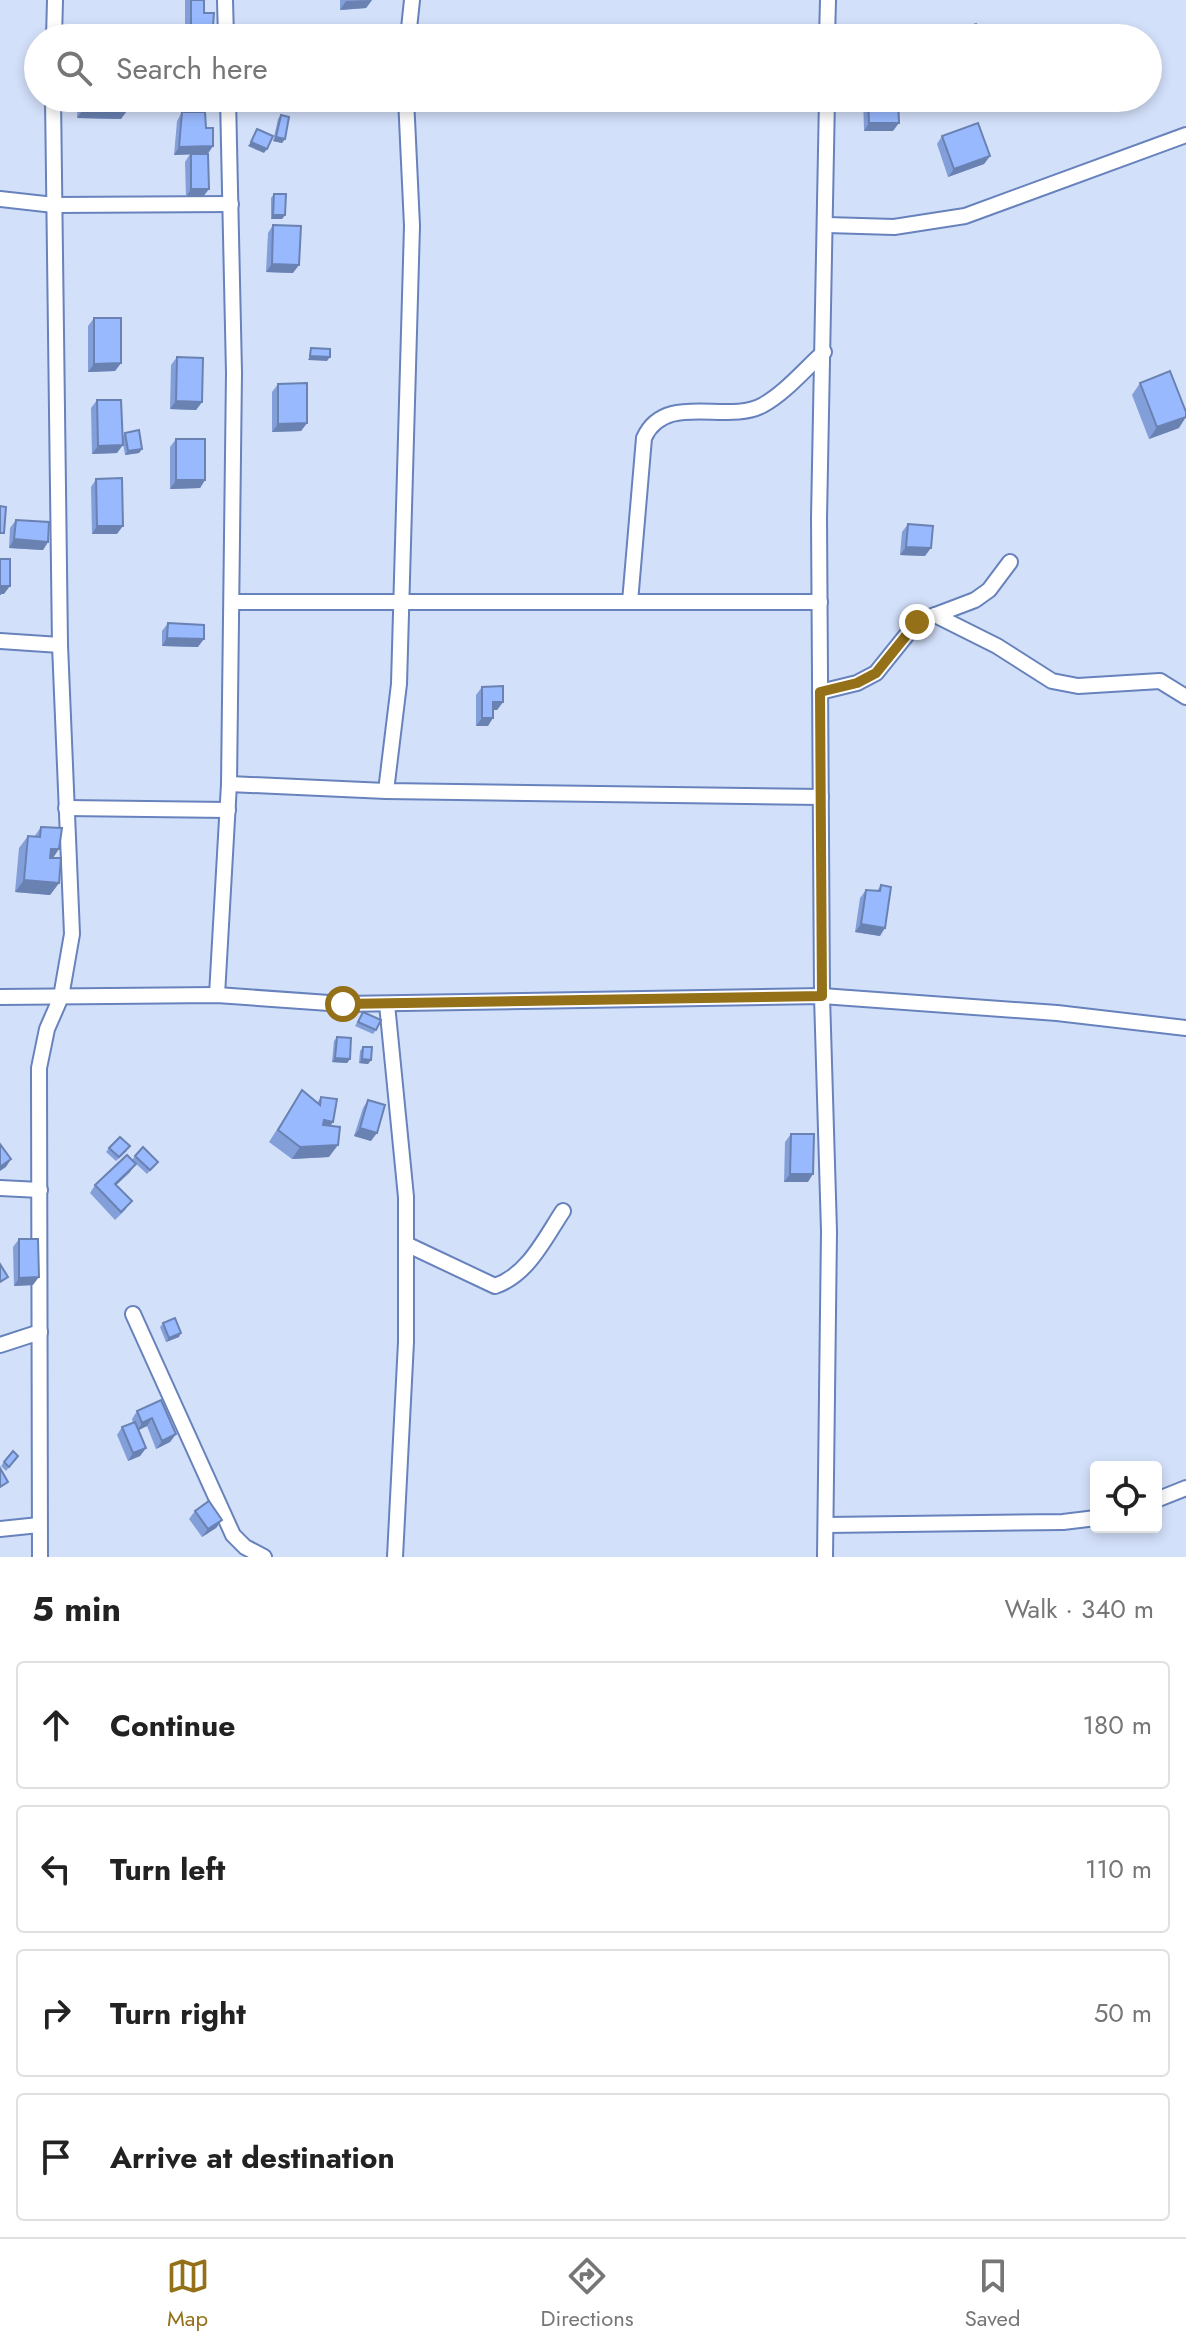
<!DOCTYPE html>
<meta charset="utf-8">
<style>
:root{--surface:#fff;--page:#f6f6f6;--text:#222;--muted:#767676;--line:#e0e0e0;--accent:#947018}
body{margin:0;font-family:Jost,sans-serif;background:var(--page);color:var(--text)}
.controls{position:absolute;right:24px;bottom:24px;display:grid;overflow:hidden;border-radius:8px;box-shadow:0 4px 12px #0003}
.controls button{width:72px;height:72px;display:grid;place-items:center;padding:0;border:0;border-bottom:2px solid var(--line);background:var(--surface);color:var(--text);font:40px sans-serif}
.stop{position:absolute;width:24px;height:24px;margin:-18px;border:6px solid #947018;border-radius:50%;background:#fff}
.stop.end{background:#947018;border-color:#fff;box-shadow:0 2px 8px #0008}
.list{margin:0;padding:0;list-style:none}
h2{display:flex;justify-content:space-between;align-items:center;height:104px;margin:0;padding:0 32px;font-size:34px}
h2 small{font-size:26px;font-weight:400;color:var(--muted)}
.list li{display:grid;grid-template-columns:52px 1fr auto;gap:24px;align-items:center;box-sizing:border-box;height:128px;margin:0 16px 16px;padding:0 16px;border:2px solid var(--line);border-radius:8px}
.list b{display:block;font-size:30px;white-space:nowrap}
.list em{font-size:26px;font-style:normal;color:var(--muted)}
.icon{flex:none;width:44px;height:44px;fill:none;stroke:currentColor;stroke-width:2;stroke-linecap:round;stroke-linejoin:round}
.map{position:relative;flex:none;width:1186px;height:1557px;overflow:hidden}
.search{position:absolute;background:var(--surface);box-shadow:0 4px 12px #0003;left:24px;right:24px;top:24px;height:88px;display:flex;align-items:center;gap:20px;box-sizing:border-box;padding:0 28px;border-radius:44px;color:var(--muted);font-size:30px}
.sheet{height:680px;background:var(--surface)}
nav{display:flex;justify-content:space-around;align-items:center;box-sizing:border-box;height:112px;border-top:2px solid var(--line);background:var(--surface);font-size:22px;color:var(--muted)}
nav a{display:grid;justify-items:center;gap:4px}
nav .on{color:var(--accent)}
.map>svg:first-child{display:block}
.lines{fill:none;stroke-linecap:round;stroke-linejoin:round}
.street-casing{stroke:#6782bc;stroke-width:18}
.street{stroke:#fff;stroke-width:14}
.wall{fill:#839fda}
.shaded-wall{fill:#6a82b2}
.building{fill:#98b9fe;stroke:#6a82b2;stroke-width:2}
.route{stroke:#947018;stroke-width:10}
</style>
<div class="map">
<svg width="1186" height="1557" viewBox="0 0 1186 1557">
<rect width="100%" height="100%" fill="#d3e0fa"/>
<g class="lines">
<defs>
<g id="street">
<path d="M225,0L226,38"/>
<path d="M54,38L55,0"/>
<path d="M408,38L412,0"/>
<path d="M827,38L828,0"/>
<path d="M0,199L54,205L231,204"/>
<path d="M827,225L894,227L965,216L1186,135"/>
<path d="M232,602H820"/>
<path d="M630,602L644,438C665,391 727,425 763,405C785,393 805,369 824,352"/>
<path d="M935,615L997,646L1052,681L1078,686L1160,681L1186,697"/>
<path d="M0,641L60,645"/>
<path d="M820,692L857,683L876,673L917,622L975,600L989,590L1010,562"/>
<path d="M229,784L386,791L821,797"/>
<path d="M386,791L399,684L412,226L406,98"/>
<path d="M66,808L228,810"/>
<path d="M217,995L229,784L234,373L228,98"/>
<path d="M0,997L217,995L343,1004L822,996L1057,1013L1186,1028"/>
<path d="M387,1004L406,1197V1342L395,1557"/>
<path d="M0,1188L40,1190"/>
<path d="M406,1244L495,1286C528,1275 545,1238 563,1211"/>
<path d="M133,1314L233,1535L245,1547L264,1557"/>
<path d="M0,1345L40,1332"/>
<path d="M1156,1500L1186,1488"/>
<path d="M826,1525L1063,1522L1096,1518"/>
<path d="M0,1529L39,1525"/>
<path d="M40,1557L39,1068L47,1029L61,997L72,934L60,645L53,98"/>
<path d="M825,1557L829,1231L822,996L819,518L827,98"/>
</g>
</defs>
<!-- street casing -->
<use href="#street" class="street-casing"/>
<!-- street -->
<use href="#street" class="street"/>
</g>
<!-- wall -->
<g class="wall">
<path d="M185,0H204V13L213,26L208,34H185Z"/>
<path d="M340,0H372L366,8L340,10Z"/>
<path d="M78,98H127L121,119L77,118Z"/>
<path d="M863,98H898L893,131H864Z"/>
<path d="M182,112L206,128L213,146L208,154L203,197H186L185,162L190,154L174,155L177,121Z"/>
<path d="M281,115L285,139L282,143L273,141L278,119Z"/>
<path d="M942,136L990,156L984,164L948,177L937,144Z"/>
<path d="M274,194L285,215L282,219H271V198Z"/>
<path d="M273,225L293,273L266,272L268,233Z"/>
<path d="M94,318L121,363L115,371L88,372V326Z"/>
<path d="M177,357L202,402L196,410L170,409L171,365Z"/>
<path d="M1140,383L1179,428L1149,439L1132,395Z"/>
<path d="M278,384L307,423L301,431L272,432V392Z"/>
<path d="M97,400L122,437L125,433L142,449L139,453L125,455L122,437L117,453L92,454L91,408Z"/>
<path d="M176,439L205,480L200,488L170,489V447Z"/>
<path d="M96,479L117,534H92L91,487Z"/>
<path d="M16,520L48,542L43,550L9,548L10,528Z"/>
<path d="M908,524L925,556L900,555L902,532Z"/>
<path d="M168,623L198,647L162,646V631Z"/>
<path d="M482,687L503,702L497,710H493L488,726H476V695Z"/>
<path d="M41,827L54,858L59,883L50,895L15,892L19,848L28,836L34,837Z"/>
<path d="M881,885L880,936L855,932L860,898L866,890L877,891Z"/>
<path d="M363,1012L376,1030L373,1034L355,1026Z"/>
<path d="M337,1037L350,1059L347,1063L332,1062L334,1041Z"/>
<path d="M363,1047L371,1060L368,1064L359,1063L360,1051Z"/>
<path d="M302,1090L317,1103L321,1097L330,1126L329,1157L292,1159L269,1142Z"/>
<path d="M368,1100L371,1141L354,1136L363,1108Z"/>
<path d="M791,1134L808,1182H784L785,1142Z"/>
<path d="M109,1148L127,1151L116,1161L106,1152Z"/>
<path d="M135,1156L158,1162L147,1174L132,1160Z"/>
<path d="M130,1172L116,1185L126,1209L115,1220L90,1193L95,1185Z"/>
<path d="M19,1239L33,1285L14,1286L13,1247Z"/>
<path d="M163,1323L179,1337L166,1342L160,1327Z"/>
<path d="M161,1400L176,1434L170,1442L156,1449L147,1426L138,1430L146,1448L140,1456L128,1461L117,1435L122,1427L133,1423L132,1419L137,1411Z"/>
<path d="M18,1456L6,1471L1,1466L4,1462Z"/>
<path d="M195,1511L222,1520L216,1528L202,1537L189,1519Z"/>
</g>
<!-- shaded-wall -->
<g class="shaded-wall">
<path d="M372,0L366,8L340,10L346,1Z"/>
<path d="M191,26H213L208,34H185Z"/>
<path d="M83,110L127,111L121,119L77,118Z"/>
<path d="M869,123H899L893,131H864Z"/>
<path d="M276,137L285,139L282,143L273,141Z"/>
<path d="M251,142L267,149L264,153L248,146Z"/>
<path d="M213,146L207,154L174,155L179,147Z"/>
<path d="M990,156L984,164L948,177L954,169Z"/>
<path d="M191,189H209L203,197H186Z"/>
<path d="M273,215H285L282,219H271Z"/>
<path d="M272,264L299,265L293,273L266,272Z"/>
<path d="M310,356L330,357L327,361L308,360Z"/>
<path d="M121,363L115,371L88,372L94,364Z"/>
<path d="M176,401L202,402L196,410L170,409Z"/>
<path d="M1186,417L1179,428L1149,439L1157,427Z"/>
<path d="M307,423L301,431L272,432L278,424Z"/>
<path d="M123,445L117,453L92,454L98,446Z"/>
<path d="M142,449L139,453L125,455L128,451Z"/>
<path d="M176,480H205L200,488L170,489Z"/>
<path d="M97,526H123L117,534H92Z"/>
<path d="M14,539L48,542L43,550L9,548Z"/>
<path d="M906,547L931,548L925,556L900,555Z"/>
<path d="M1,586H10L4,594H0Z"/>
<path d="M167,638L204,639L198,647L162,646Z"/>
<path d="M493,702H503L497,710H487Z"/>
<path d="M482,718H493L488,726H476Z"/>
<path d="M51,849H59L51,861H43Z"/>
<path d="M24,880L59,883L50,895L15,892Z"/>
<path d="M861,924L885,928L880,936L855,932Z"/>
<path d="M335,1058L350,1059L347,1063L332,1062Z"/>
<path d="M362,1059L371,1060L368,1064L359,1063Z"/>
<path d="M324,1120L333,1122L325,1134L316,1132Z"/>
<path d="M360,1128L377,1133L371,1141L354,1136Z"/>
<path d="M338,1145L329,1157L292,1159L300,1147Z"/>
<path d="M11,1159L6,1167L0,1171V1167Z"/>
<path d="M136,1164L130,1172L109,1192L115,1184Z"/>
<path d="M790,1174H813L808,1182H784Z"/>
<path d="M39,1277L33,1285L14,1286L19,1278Z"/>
<path d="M181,1333L179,1337L166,1342L169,1338Z"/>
<path d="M152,1418L147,1426L137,1431L142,1423Z"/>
<path d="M176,1434L170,1442L156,1449L162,1441Z"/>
<path d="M146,1448L140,1456L128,1461L133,1453Z"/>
<path d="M222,1520L216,1528L202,1537L208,1529Z"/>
</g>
<!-- building -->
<g class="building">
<path d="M191,0H204V13H214L213,26H191Z"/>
<path d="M976,24L981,38H955L953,33Z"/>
<path d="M84,98H127V111L83,110Z"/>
<path d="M868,98H898L899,123H869Z"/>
<path d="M182,112H205L206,128H213V146L179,147Z"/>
<path d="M281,115L289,117L285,139L276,137Z"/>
<path d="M978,123L990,156L954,169L942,136Z"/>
<path d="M257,129L273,136L267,149L251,142Z"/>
<path d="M191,154H208L209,189H191Z"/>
<path d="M274,194H286L285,215H273Z"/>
<path d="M273,225L301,226L299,265L272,264Z"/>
<path d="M94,318H121V363L94,364Z"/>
<path d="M311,348L330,349V357L310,356Z"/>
<path d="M177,357L203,358L202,402L176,401Z"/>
<path d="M1170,371L1186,412V417L1157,427L1140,383Z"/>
<path d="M307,383V423L278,424V384Z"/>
<path d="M97,400H121L123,445L98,446Z"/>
<path d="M139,430L142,449L128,451L125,433Z"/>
<rect x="176" y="439" width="29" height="41"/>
<path d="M122,478L123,526H97L96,479Z"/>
<path d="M0,506L6,507L4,533H0Z"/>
<path d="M16,520L49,522L48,542L14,539Z"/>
<path d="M908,524L933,526L931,548L906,547Z"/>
<path d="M0,559H10V586H1L0,595Z"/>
<path d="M168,623L204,625V639L167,638Z"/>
<path d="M503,686V702H493V718H482V687Z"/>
<path d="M41,827L62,828L59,849H51L50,858H61L59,883L24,880L28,836L40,837Z"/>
<path d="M881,885L891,887L885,928L861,924L866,890L880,891Z"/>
<path d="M363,1012L381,1020L376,1030L358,1022Z"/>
<path d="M337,1037L351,1038L350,1059L335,1058Z"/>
<path d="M363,1047H372L371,1060L362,1059Z"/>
<path d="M302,1090L320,1105L321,1097L337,1099L333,1122L324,1120L323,1125L340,1127L338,1145L300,1147L278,1130Z"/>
<path d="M368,1100L385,1105L377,1133L360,1128Z"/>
<path d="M791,1134H814L813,1174H790Z"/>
<path d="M120,1137L130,1146L119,1157L109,1148Z"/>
<path d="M0,1144L11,1159L0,1167Z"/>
<path d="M143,1147L158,1162L150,1170L135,1156Z"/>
<path d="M127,1155L136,1164L115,1184L132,1201L121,1212L95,1185Z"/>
<path d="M19,1239H38L39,1277L19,1278Z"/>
<path d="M0,1264L8,1277L0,1282Z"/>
<path d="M175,1318L181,1333L169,1338L163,1323Z"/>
<path d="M161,1400L176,1434L162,1441L152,1418L142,1423L137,1411Z"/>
<path d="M135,1422L146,1448L133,1453L122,1427Z"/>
<path d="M13,1451L18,1456L9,1467L4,1462Z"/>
<path d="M0,1468L8,1482L0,1487Z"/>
<path d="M209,1501L222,1520L208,1529L195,1511Z"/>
</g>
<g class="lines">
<!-- route -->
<path class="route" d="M343,1004L822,996L820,692L857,683L876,673L917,622"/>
</g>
</svg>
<div class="controls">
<button><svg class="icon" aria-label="locate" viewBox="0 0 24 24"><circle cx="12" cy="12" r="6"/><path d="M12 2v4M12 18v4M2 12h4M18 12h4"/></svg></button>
</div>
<div class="stop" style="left:343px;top:1004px"></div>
<div class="stop end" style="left:917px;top:622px"></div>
<div class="search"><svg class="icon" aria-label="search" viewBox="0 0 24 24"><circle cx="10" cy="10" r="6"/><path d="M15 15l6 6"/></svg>Search here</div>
</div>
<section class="sheet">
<h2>5 min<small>Walk · 340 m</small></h2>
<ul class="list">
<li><svg class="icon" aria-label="ahead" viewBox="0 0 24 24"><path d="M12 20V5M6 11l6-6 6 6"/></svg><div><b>Continue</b></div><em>180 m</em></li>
<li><svg class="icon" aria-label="left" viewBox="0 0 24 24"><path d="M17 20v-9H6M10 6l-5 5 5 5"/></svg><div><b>Turn left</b></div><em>110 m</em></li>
<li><svg class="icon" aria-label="right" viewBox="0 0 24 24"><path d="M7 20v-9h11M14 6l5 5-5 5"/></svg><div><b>Turn right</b></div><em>50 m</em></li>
<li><svg class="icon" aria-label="arrive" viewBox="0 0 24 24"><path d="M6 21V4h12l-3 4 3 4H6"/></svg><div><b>Arrive at destination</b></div></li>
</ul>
</section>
<nav>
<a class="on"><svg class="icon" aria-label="map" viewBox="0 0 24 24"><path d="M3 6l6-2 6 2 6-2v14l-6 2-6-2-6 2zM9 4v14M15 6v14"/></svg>Map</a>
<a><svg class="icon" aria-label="directions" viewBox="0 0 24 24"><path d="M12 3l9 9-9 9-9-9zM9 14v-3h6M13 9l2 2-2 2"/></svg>Directions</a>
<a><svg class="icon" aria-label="saved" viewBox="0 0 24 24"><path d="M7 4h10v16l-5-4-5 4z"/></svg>Saved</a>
</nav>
